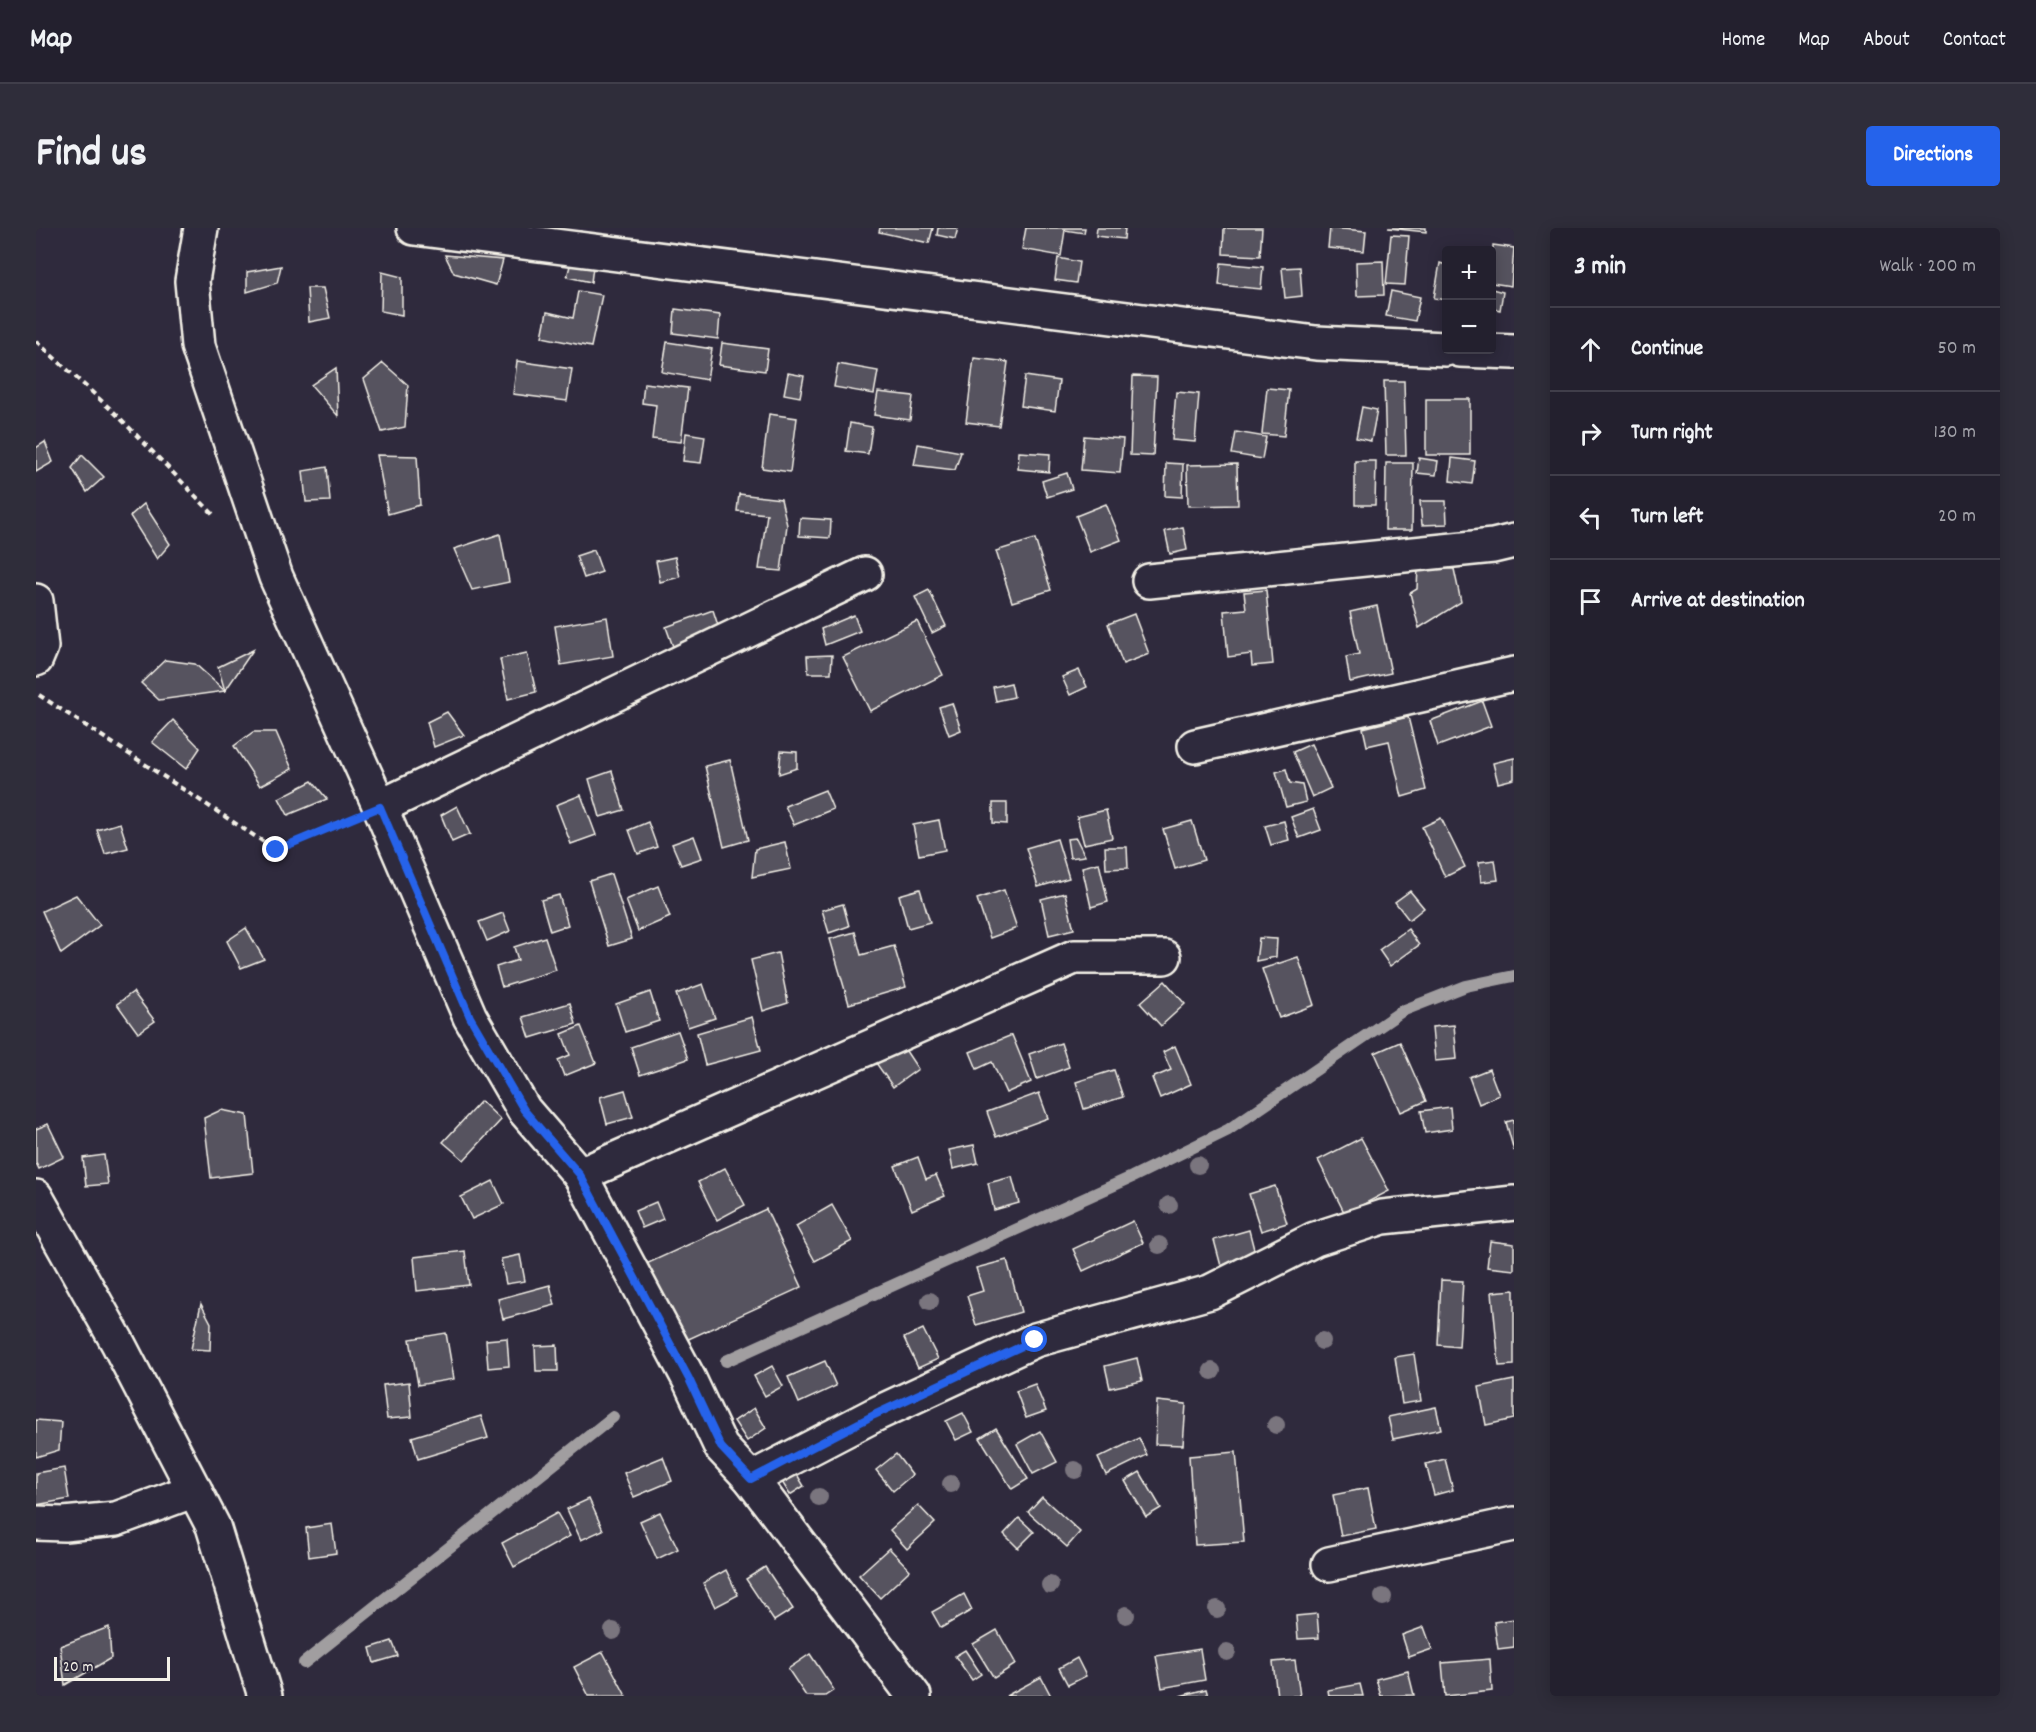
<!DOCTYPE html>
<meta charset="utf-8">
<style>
:root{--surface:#23202e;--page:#2f2d3a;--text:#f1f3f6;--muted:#a3a3aa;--line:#403e4a;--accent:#2563eb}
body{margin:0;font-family:Dekko,sans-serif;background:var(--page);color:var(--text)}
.controls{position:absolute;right:18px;top:18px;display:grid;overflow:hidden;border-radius:6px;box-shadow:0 3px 15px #0003}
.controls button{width:54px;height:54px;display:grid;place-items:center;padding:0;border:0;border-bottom:2px solid var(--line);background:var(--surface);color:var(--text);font:30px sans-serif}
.scale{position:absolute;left:18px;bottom:15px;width:116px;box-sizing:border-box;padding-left:6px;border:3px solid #f4f1e8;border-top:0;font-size:16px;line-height:21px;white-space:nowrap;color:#f4f1e8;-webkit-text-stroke:4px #2f2a3d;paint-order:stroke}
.stop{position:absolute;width:18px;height:18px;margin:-14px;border:4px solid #2563eb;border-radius:50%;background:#fff}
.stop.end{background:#2563eb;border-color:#fff;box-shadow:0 2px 6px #0008}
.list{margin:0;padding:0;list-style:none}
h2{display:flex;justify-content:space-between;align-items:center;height:78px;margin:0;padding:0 24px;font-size:26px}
h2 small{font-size:20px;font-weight:400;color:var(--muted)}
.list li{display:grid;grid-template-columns:39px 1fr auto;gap:18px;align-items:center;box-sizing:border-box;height:84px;padding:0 24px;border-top:2px solid var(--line)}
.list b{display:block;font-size:22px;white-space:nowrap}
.list em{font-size:20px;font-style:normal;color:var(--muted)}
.icon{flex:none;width:33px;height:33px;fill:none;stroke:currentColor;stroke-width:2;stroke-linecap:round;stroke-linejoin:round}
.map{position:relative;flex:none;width:1478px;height:1468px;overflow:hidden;border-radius:6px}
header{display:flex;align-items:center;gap:36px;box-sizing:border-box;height:84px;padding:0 30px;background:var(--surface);border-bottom:2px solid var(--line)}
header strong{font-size:28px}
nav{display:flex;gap:33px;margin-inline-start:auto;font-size:21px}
.intro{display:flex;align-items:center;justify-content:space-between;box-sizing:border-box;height:144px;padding:0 36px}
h1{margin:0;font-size:42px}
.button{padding:15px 27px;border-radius:6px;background:var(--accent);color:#fff;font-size:21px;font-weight:700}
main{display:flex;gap:36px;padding:0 36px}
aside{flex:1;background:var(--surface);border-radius:6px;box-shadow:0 3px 15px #0003}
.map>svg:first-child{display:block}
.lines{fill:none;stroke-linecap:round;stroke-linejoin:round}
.stream{stroke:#a19ea0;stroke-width:12}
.building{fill:#56525f;stroke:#f4f1e8;stroke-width:1.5}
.minor-casing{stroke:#f4f1e8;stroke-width:38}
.path{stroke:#f4f1e8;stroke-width:4;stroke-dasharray:6 4.5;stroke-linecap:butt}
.minor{stroke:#2f2a3d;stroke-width:33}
.tree{fill:#7a757e}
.route{stroke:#2563eb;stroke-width:8}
</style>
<header>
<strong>Map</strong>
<nav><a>Home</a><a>Map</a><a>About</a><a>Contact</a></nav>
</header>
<div class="intro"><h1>Find us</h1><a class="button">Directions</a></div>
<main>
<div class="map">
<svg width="1478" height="1468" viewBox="0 0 1478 1468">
<rect width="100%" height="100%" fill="#2f2a3d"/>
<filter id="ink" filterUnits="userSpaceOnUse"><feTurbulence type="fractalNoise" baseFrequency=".0167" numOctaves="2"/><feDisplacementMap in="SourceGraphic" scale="12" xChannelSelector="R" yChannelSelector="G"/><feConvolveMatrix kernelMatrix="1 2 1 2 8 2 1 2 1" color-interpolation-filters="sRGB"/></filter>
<g filter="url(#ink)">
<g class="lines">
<!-- stream -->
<g class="stream">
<path d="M690,1133L1096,949L1192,902L1366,783L1430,758L1478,748"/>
<path d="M268,1435L577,1189"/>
</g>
</g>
<!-- building -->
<g class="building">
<path d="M844,0H897L893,15L843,4Z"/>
<path d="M902,0H922L919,11L901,7Z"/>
<path d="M990,0H989H1049L1048,5L1029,2L1025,28L986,21Z"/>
<path d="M1061,0H1089L1088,11L1060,8Z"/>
<path d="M1188,0H1226L1224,28L1187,26Z"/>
<path d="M1294,0L1330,3L1328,23L1292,20Z"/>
<path d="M1352,0H1390V4Z"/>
<path d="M1355,7L1373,8L1369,57L1350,56Z"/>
<path d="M1457,17L1478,20L1475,58L1456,55Z"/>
<path d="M409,27L467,32L460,57L418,45Z"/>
<path d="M1022,30L1043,34L1040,55L1019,52Z"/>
<path d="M1347,33L1348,67L1321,68L1320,34Z"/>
<path d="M535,34L557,39L555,54L531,49Z"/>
<path d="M1185,35L1227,39L1225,61L1183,57Z"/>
<path d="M1404,35L1410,37V72L1398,70Z"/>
<path d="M245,38L241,55L211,64V44Z"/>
<path d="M1264,39L1266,68L1249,70L1246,40Z"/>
<path d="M346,44L366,49V87L345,83Z"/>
<path d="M271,60H287L294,90L273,94Z"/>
<path d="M1456,61L1467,64L1464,82L1456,80Z"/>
<path d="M542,63L566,67L555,119L506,109L511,84L537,90Z"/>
<path d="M1355,63L1384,69L1379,93L1350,88Z"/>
<path d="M639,81L684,87L682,111L637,105Z"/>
<path d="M631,114L676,121L671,152L626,144Z"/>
<path d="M686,115L732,121L729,143L683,137Z"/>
<path d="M938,130L972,134L963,198L930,194Z"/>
<path d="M481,133L536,141L531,173L477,166Z"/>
<path d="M347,135L372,157L369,199L346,204L328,151Z"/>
<path d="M802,136L842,143L838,166L798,159Z"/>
<path d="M300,140L302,188L275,157Z"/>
<path d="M752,145L768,148L764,169L748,166Z"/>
<path d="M989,148L1023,153L1019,183L985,178Z"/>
<path d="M1097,148L1121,149L1117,228L1094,227Z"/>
<path d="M1348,153H1368L1370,227H1350Z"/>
<path d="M608,155L652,160L645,214L616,211L620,177L606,175Z"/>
<path d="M1231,160L1253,162L1248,208L1226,206Z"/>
<path d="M842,164L877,168L874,192L838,187Z"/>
<path d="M1140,164L1163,166L1159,214L1136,212Z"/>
<rect x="1390" y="171" width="44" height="56"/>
<path d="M1326,179L1341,182L1335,213L1320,210Z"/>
<path d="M733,186L761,190L754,244L726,240Z"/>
<path d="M814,195L836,199L832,226L810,223Z"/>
<path d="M1200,204L1230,209L1226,231L1196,226Z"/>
<path d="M650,205L669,208L665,235L647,233Z"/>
<path d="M1048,208L1087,211L1084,245L1045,242Z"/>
<path d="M9,214L17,234L0,244V220Z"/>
<path d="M882,216L925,224L919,242L878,237Z"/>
<path d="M983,224L1014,226L1013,244L982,241Z"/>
<path d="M46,227L68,249L51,264L36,240Z"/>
<path d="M341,227L381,228L384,277L352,286Z"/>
<path d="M1383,230L1402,233L1400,247L1381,245Z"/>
<path d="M1416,230L1439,233L1436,256L1414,253Z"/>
<path d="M1319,233H1340L1339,277H1319Z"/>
<path d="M1130,235L1147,236L1146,269L1129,268Z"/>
<path d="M1350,235H1377L1376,302H1349Z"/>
<path d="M1201,236L1202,277L1152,278L1151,237Z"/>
<path d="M291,239L294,273L270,274L267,243Z"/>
<path d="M1031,245L1036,261L1011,269L1006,253Z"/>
<path d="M703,266L745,271L751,297L745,343L723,341L731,286L701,283Z"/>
<path d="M1384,273H1410L1411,296L1386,297Z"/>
<path d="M108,276L134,316L121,331L94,288Z"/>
<path d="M1070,276L1085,312L1054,324L1040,288Z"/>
<path d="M764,290L795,292L794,310L763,308Z"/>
<path d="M1147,299L1151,322L1134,326L1129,303Z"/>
<path d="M464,306L473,354L436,362L418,321Z"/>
<path d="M999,311L1015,362L976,374L960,323Z"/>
<path d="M558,322L566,344L548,350L540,328Z"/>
<path d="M639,329L644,349L624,354L620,333Z"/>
<path d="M1382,339L1418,341L1425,374L1383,400L1374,365L1381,361Z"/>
<path d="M893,362L910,398L896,405L879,369Z"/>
<path d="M1230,362L1237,436L1216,438L1215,426L1192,429L1188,383L1210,381L1208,364Z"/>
<path d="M1341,378L1355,445L1314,454L1310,429L1323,426L1314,384Z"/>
<path d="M677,382L686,410L640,427L630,399Z"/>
<path d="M1098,386L1113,426L1087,436L1072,396Z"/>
<path d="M818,387L824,403L789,417L785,401Z"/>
<path d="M571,389L577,428L525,437L519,398Z"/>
<path d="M881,393L907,447L834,483L807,429Z"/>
<path d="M217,422L189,463L182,439Z"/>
<path d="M491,425L500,464L472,471L464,431Z"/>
<path d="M796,427L795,445H772L771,428Z"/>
<path d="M129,432L159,436L189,463L123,472L105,455Z"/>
<path d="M1043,442L1051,459L1034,467L1026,449Z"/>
<path d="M975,455L978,469L960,473L957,459Z"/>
<path d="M1446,473L1455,498L1402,518L1394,493Z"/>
<path d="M916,475L925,502L913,507L903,479Z"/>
<path d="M411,484L428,507L398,519L391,494Z"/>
<path d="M1372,489L1390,562L1366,569L1353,513L1331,518L1327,500Z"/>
<path d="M137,492L164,520L150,541L116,514Z"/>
<path d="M217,504H240L256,541L224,558L198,518Z"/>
<path d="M1275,516L1295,560L1276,569L1257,524Z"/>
<path d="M745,523L761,524V540L743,546Z"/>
<path d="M1478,530V551L1462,555L1457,535Z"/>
<path d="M694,532L712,612L688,619L669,538Z"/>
<path d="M1250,541L1254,555L1266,557L1270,574L1250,579L1240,544Z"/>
<path d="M576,543L588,582L564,589L553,551Z"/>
<path d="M276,553L291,571L252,587L243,570Z"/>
<path d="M789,562L797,581L758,597L749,578Z"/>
<path d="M545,567L560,607L535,616L520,577Z"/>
<path d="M957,575H971V596L957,595Z"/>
<path d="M421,578L434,606L416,614L405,587Z"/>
<path d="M1277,581L1285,602L1263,610L1255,589Z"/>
<path d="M1070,582L1076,610L1048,616L1041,589Z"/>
<path d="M1405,590L1429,639L1409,649L1386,599Z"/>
<path d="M903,592L909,622L883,627L877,597Z"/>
<path d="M1156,593L1168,632L1139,641L1127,601Z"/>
<path d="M1248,593L1253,612L1235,617L1229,598Z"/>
<path d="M612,594L621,619L602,626L593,602Z"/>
<path d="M84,595L92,620L69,626L61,602Z"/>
<path d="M658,608L666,630L645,637L636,616Z"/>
<path d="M1040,610L1049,628L1034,630L1031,611Z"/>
<path d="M1021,611L1033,650L1002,659L990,620Z"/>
<path d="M749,614L755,641L716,649L719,621Z"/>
<path d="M1069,619H1091L1092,640L1070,641Z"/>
<path d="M1459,632L1462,652L1445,654L1443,634Z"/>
<path d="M1063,635L1072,674L1055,679L1046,639Z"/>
<path d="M575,646L596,711L573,718L553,653Z"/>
<path d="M622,658L634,689L602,703L590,672Z"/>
<path d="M884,661L894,694L872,700L863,667Z"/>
<path d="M968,662L981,700L954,710L941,671Z"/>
<path d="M1374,663L1388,680L1373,692L1359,674Z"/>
<path d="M1029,665L1038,701L1013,707L1005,671Z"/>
<path d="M40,667L64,697L25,726L6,683Z"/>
<path d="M523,667L532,697L514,703L505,672Z"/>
<path d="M807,676L813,698L793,705L786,682Z"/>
<path d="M467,685L474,703L451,713L443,694Z"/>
<path d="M210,700L228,731L205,740L191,713Z"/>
<path d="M1372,701L1383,717L1354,738L1343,722Z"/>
<path d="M819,704L825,727L858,718L870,759L813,776L794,711Z"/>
<path d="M509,709L520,742L466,759L460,739L482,732L478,719Z"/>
<path d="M1223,710L1241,711L1240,729L1220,733Z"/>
<path d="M742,725L752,775L727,783L715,732Z"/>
<path d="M1262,729L1278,777L1243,790L1226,741Z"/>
<path d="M1129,753L1149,776L1125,798L1104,775Z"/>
<path d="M667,756L679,790L652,799L640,766Z"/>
<path d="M97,764L119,793L102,805L81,776Z"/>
<path d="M614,764L623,793L589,804L580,776Z"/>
<path d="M534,775L540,796L494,810L487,789Z"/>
<path d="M716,789L725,822L669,837L661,805Z"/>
<path d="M1418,797L1421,831L1399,833L1396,799Z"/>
<path d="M545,798L560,835L528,848L522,832L534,827L526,806Z"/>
<path d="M642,803L652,831L604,847L595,819Z"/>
<path d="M976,807L995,854L970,865L956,834L941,841L934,824Z"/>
<path d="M1364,814L1390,873L1365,884L1339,825Z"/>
<path d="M1025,815L1033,839L1001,851L993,826Z"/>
<path d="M866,817L882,841L857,859L840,835Z"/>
<path d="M1139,818L1155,856L1124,870L1116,850L1135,842L1127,824Z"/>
<path d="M1453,841L1463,867L1443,876L1433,849Z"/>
<path d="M1078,842L1087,869L1048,881L1040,854Z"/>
<path d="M589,862L597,889L571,896L564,869Z"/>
<path d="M1003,865L1012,890L960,909L951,884Z"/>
<path d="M445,873L465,892L428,932L407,914Z"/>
<path d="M1414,879L1416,901L1389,905L1385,883Z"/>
<path d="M185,882L211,887L217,945L175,950L168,890Z"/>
<path d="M1478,892V923L1470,894Z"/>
<path d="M12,896L28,929L3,941L0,935V901Z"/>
<path d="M1325,910L1353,963L1309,986L1282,932Z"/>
<path d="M938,917L942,935L917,941L913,922Z"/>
<path d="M68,927L72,956L50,958L47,930Z"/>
<path d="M882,929L890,951L900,947L909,968L876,982L859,938Z"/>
<path d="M689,940L709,977L681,992L662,954Z"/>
<path d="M976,949L983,975L958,982L952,955Z"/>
<path d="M457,953L468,976L436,991L425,969Z"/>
<path d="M1239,958L1251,995L1225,1003L1213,966Z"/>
<path d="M620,974L627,991L606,1000L599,983Z"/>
<path d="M796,977L816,1013L779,1033L760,998Z"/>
<path d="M730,981L766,1059L646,1114L610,1036Z"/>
<path d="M1097,993L1107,1015L1047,1043L1037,1021Z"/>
<path d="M1213,1002L1220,1029L1185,1038L1178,1012Z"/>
<path d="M1454,1013L1478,1016V1042L1451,1039Z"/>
<path d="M429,1023L433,1057L381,1063L378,1029Z"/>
<path d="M484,1027L489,1053L470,1056L465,1031Z"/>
<path d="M971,1032L985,1084L940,1097L931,1068L947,1063L940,1040Z"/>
<path d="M1405,1052L1427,1053L1423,1119L1402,1117Z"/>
<path d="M514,1057L519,1077L467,1091L462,1071Z"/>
<path d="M1478,1062V1137L1463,1138L1456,1064Z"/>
<path d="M165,1076L175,1095L174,1122L155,1121Z"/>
<path d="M887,1101L902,1131L882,1140L868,1110Z"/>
<path d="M410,1105L418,1151L382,1157L374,1111Z"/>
<path d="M471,1110L473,1138L452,1140L450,1112Z"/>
<path d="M521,1117L522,1143H500L499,1118Z"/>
<path d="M1378,1126L1385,1173L1366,1176L1359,1129Z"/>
<path d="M1101,1130L1106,1153L1074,1160L1069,1138Z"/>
<path d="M789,1133L800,1158L763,1175L752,1149Z"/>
<path d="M736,1138L747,1158L729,1168L718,1148Z"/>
<path d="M1478,1152V1191L1450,1197L1443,1159Z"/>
<path d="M373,1154L376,1189L351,1191L347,1157Z"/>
<path d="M999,1156L1010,1183L990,1190L980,1163Z"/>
<path d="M1121,1173L1150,1176L1147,1217L1119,1216Z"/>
<path d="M1400,1179L1405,1201L1357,1211L1352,1189Z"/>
<path d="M718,1180L730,1200L711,1213L698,1193Z"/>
<path d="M927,1185L937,1204L920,1212L910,1193Z"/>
<path d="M445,1188L452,1210L382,1231L376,1209Z"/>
<path d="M0,1192L25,1194L23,1222L0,1229Z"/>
<path d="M960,1200L992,1251L976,1261L944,1210Z"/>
<path d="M1004,1203L1021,1234L997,1246L981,1216Z"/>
<path d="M1103,1210L1111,1227L1070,1247L1062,1230Z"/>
<path d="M1200,1224L1208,1314L1159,1317L1153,1228Z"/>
<path d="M860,1226L876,1247L857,1263L840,1242Z"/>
<path d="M627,1229L636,1253L598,1269L588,1245Z"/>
<path d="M1409,1231L1417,1262L1398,1267L1390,1236Z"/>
<path d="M28,1240L33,1271L0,1277V1245Z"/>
<path d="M757,1240L768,1258L754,1267L743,1249Z"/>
<path d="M1104,1244L1125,1280L1110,1289L1089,1253Z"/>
<path d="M1332,1260L1340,1301L1305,1308L1297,1267Z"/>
<path d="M1006,1269L1044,1304L1031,1319L992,1284Z"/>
<path d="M553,1271L567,1302L545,1312L531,1281Z"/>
<path d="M882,1277L899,1295L871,1321L854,1302Z"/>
<path d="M624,1284L642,1321L621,1331L604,1293Z"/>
<path d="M521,1285L534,1308L478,1339L466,1315Z"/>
<path d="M983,1290L998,1304L982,1320L968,1306Z"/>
<path d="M296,1296L300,1325L273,1329L270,1300Z"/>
<path d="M853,1320L874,1342L844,1370L823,1347Z"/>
<path d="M729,1339L757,1381L738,1393L710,1351Z"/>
<path d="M690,1342L702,1367L679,1379L667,1355Z"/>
<path d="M928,1366L936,1382L905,1400L896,1384Z"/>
<path d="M1281,1386L1283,1410L1262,1411L1260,1388Z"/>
<path d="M1478,1391V1419L1462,1421L1458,1394Z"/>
<path d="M73,1399L75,1430L29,1457L24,1418Z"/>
<path d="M1388,1399L1396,1421L1373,1429L1366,1407Z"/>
<path d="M961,1402L980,1436L958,1450L937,1416Z"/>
<path d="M356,1413L362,1428L338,1435L334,1420Z"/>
<path d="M1164,1421L1169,1452L1126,1460L1120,1428Z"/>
<path d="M929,1422L945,1446L936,1452L919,1428Z"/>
<path d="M567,1424L590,1468H553L538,1439Z"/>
<path d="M774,1426L798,1462L789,1468H770L752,1441Z"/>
<path d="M1041,1430L1050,1448L1032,1457L1023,1440Z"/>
<path d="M1454,1431L1456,1463L1409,1468L1406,1435Z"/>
<path d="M1259,1432L1264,1468H1241L1237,1434Z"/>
<path d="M1372,1443L1378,1467L1345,1468L1340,1451Z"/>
<path d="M1005,1449L1015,1468H970Z"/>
<path d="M1324,1456L1327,1468H1293L1292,1462Z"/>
<path d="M1170,1461L1172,1468H1144Z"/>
</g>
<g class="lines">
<defs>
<g id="minor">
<path d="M165,0L156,53L162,118L240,349L344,579L434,789L488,882L544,947L653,1151L685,1219L715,1251L878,1468"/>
<path d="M378,0L1280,115L1410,121"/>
<path d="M1424,122L1478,124"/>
<path d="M1113,353L1457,318L1478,313"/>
<path d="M0,373L5,419L0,431"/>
<path d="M1159,518L1478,446"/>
<path d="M344,579L829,346"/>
<path d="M544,947L1038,729H1128"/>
<path d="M0,969L82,1115L177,1298L229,1468"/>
<path d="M715,1251L838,1187L999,1112L1174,1064L1279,1011L1347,989L1478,975"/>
<path d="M0,1295L28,1296L80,1291L159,1262"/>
<path d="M1293,1336L1478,1296"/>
</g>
</defs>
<!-- minor casing -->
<use href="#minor" class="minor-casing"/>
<!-- path -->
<g class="path">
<path d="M0,113L80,186L178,287"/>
<path d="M3,467L240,622L309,593"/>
</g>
<!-- minor -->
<use href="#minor" class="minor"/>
</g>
<!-- trees -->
<g class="tree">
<circle cx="1162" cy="937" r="9"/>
<circle cx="1133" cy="977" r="9"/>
<circle cx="1123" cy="1017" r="9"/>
<circle cx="894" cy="1073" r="9"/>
<circle cx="1286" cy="1113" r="9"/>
<circle cx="1176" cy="1143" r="9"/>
<circle cx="1240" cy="1197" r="9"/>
<circle cx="1039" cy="1242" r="9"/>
<circle cx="915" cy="1256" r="9"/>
<circle cx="783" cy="1269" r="9"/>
<circle cx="1014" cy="1357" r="9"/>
<circle cx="1347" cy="1369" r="9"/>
<circle cx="1181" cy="1381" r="9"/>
<circle cx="1090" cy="1387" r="9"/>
<circle cx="577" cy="1403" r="9"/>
<circle cx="1191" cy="1424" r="9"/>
</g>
</g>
<g class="lines" filter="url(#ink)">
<!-- route -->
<path class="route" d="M240,622L344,579L434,789L488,882L544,947L653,1151L685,1219L715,1251L838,1187L999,1112"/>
</g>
</svg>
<div class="controls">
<button>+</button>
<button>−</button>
</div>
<div class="scale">20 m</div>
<div class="stop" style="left:999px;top:1112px"></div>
<div class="stop end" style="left:240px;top:622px"></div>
</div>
<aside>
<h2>3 min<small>Walk · 200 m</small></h2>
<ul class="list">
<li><svg class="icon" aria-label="ahead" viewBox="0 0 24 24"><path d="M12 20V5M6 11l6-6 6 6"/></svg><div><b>Continue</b></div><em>50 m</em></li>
<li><svg class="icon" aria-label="right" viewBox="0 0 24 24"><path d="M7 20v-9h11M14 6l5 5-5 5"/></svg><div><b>Turn right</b></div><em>130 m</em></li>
<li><svg class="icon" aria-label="left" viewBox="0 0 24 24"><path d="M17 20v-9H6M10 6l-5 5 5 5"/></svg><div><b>Turn left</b></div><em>20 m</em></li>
<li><svg class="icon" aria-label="arrive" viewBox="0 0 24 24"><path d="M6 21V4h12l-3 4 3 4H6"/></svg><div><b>Arrive at destination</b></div></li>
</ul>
</aside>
</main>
